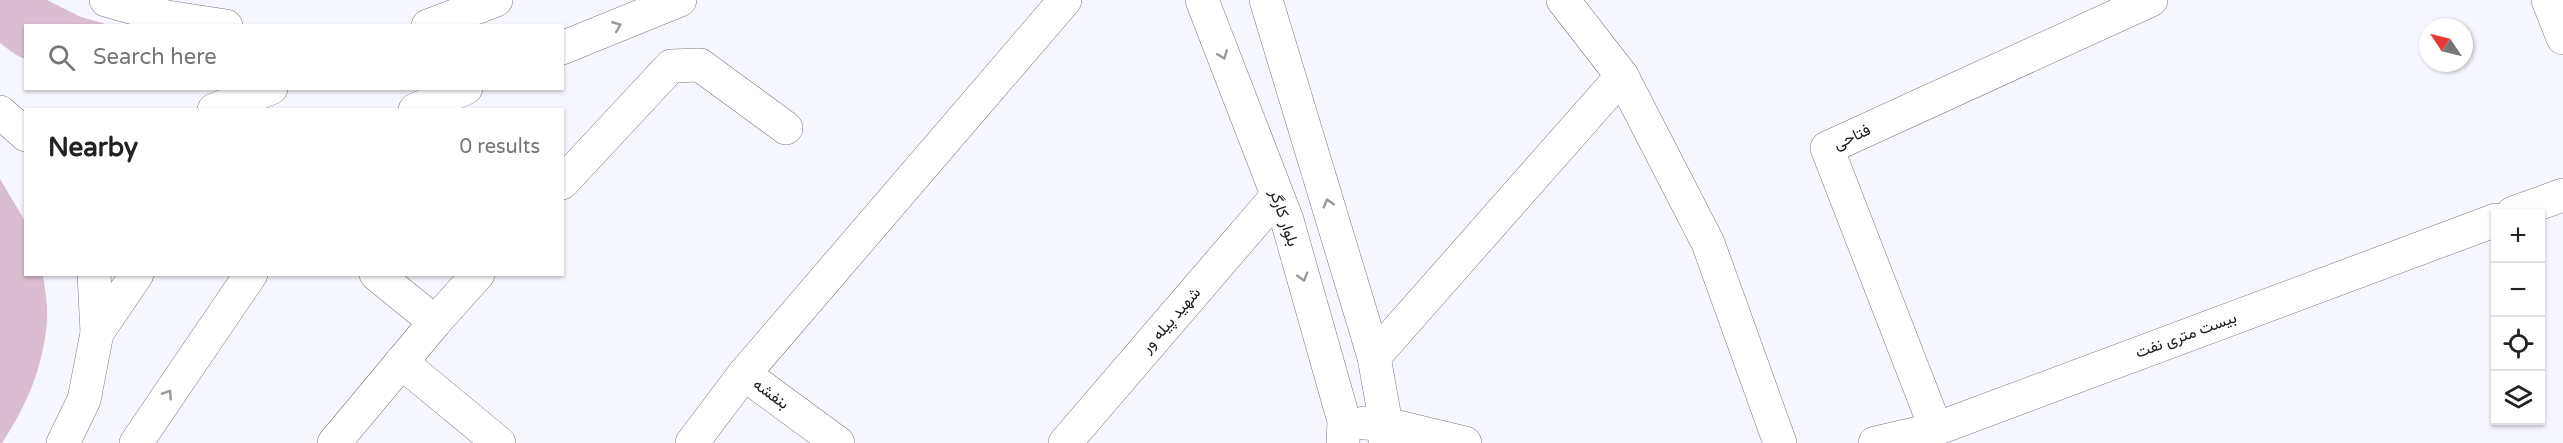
<!DOCTYPE html>
<meta charset="utf-8">
<style>
:root{--surface:#fff;--page:#f6f6f6;--text:#222;--muted:#767676;--line:#e0e0e0}
body{margin:0;font-family:"Varela Round",Vazirmatn,sans-serif;background:var(--page);color:var(--text)}
.controls{position:absolute;right:18px;bottom:18px;display:grid;overflow:hidden;border-radius:0px;box-shadow:0 2px 4px #0004}
.controls button{width:54px;height:54px;display:grid;place-items:center;padding:0;border:0;border-bottom:2px solid var(--line);background:var(--surface);color:var(--text);font:30px sans-serif}
.compass{position:absolute;left:2419px;top:18px;width:54px;height:54px;border-radius:50%;background:var(--surface);box-shadow:0 2px 4px #0004;rotate:305deg}
.list{margin:0;padding:0;list-style:none}
h2{display:flex;justify-content:space-between;align-items:center;height:78px;margin:0;padding:0 24px;font-size:26px}
h2 small{font-size:20px;font-weight:400;color:var(--muted)}
.icon{flex:none;width:33px;height:33px;fill:none;stroke:currentColor;stroke-width:2;stroke-linecap:round;stroke-linejoin:round}
.map{position:relative;flex:none;width:2563px;height:443px;overflow:hidden}
.search{position:absolute;background:var(--surface);box-shadow:0 2px 4px #0004;left:24px;top:24px;width:540px;height:66px;display:flex;align-items:center;gap:15px;box-sizing:border-box;padding:0 21px;border-radius:0px;color:var(--muted);font-size:22px}
.panel{position:absolute;background:var(--surface);box-shadow:0 2px 4px #0004;left:24px;top:108px;width:540px;height:168px;border-radius:0px}
.map>svg:first-child{display:block}
.green{fill:#dabdd0}
.lines{fill:none;stroke-linecap:round;stroke-linejoin:round}
.street-casing{stroke:#797a82;stroke-width:34}
.secondary-casing{stroke:#797a82;stroke-width:34}
.primary-casing{stroke:#797a82;stroke-width:34}
.street{stroke:#fff;stroke-width:33}
.secondary{stroke:#fff;stroke-width:33}
.primary{stroke:#fff;stroke-width:33}
.oneway{stroke:#989899}
.labels{text-anchor:middle;dominant-baseline:central;stroke-width:5;stroke-linejoin:round;paint-order:stroke}
.street-label{font-size:16px;fill:#19191c;stroke:#fff}
</style>
<div class="map">
<svg width="2563" height="443" viewBox="0 0 2563 443">
<rect width="100%" height="100%" fill="#f6f7fe"/>
<!-- green -->
<g class="green">
<path d="M0,0H47L81,17L109,25L26,26L25,59L16,55L0,43Z"/>
<path d="M0,179L25,221L26,274L43,275C45,290 48,306 47,321C43,368 27,405 2,443H0Z"/>
</g>
<g class="lines">
<defs>
<g id="street">
<path d="M1563,0L1622,76L1708,243L1780,443"/>
<path d="M2548,0L2563,38"/>
<path d="M562,183L671,66L700,65L786,128"/>
<path d="M376,274L435,322"/>
<path d="M1374,357L1622,76"/>
<path d="M401,362L499,443"/>
<path d="M744,374L1065,0"/>
<path d="M1936,429L1827,148L2151,0"/>
<path d="M334,443L435,322L478,274"/>
<path d="M692,443L744,374L838,443"/>
<path d="M1065,443L1277,196"/>
</g>
<g id="secondary">
<path d="M1202,0L1287,220L1344,421L1343,443"/>
<path d="M1266,0L1374,357L1386,424L1385,443"/>
<path d="M428,26L496,0"/>
<path d="M562,48L680,0"/>
<path d="M214,110L271,88"/>
<path d="M415,110L466,88"/>
<path d="M0,112L26,135"/>
<path d="M2513,213L2563,195"/>
<path d="M97,333L137,274"/>
<path d="M1364,423L1386,424L1465,443"/>
<path d="M63,443L84,400L97,333L94,274"/>
<path d="M1875,443L1936,429L2496,220"/>
</g>
<g id="primary">
<path d="M106,0L167,17L226,26"/>
<path d="M136,443L251,274"/>
</g>
</defs>
<!-- street casing -->
<use href="#street" class="street-casing"/>
<!-- secondary casing -->
<use href="#secondary" class="secondary-casing"/>
<!-- primary casing -->
<use href="#primary" class="primary-casing"/>
<!-- street -->
<use href="#street" class="street"/>
<!-- secondary -->
<use href="#secondary" class="secondary"/>
<!-- primary -->
<use href="#primary" class="primary"/>
</g>
<!-- one-way arrows -->
<defs><path id="oneway-chevron" d="M-2-3.5L2.5 0L-2 3.5" fill="none" stroke-width="1.6" stroke-linecap="round" stroke-linejoin="round" transform="scale(1.5)"/></defs>
<g class="oneway">
<use href="#oneway-chevron" transform="translate(617 26) rotate(-22)"/>
<use href="#oneway-chevron" transform="translate(1223 55) rotate(69)"/>
<use href="#oneway-chevron" transform="translate(1328 203) rotate(-107)"/>
<use href="#oneway-chevron" transform="translate(1303 277) rotate(74)"/>
<use href="#oneway-chevron" transform="translate(168 394) rotate(-57)"/>
</g>
<g class="labels">
<!-- street labels -->
<g class="street-label">
<text transform="translate(1852 137) rotate(-25)">فتاحی</text>
<text transform="translate(1284 218) rotate(71)">بلوار کارگر</text>
<text transform="translate(1171 320) rotate(-49)">شهید پیله ور</text>
<text transform="translate(2186 335) rotate(-20)">بیست متری نفت</text>
<text transform="translate(771 394) rotate(36)">بنفشه</text>
</g>
</g>
</svg>
<div class="controls">
<button>+</button>
<button>−</button>
<button><svg class="icon" aria-label="locate" viewBox="0 0 24 24"><circle cx="12" cy="12" r="6"/><path d="M12 2v4M12 18v4M2 12h4M18 12h4"/></svg></button>
<button><svg class="icon" aria-label="layers" viewBox="0 0 24 24"><path d="M12 4l9 5-9 5-9-5zM3 14l9 5 9-5"/></svg></button>
</div>
<svg class="compass" viewBox="-18 -18 36 36"><path d="M0-13l5 13h-10z" fill="#e53935"/><path d="M0 13l5-13h-10z" fill="#767676"/></svg>
<div class="search"><svg class="icon" aria-label="search" viewBox="0 0 24 24"><circle cx="10" cy="10" r="6"/><path d="M15 15l6 6"/></svg>Search here</div>
<section class="panel">
<h2>Nearby<small>0 results</small></h2>
<ul class="list">
</ul>
</section>
</div>
